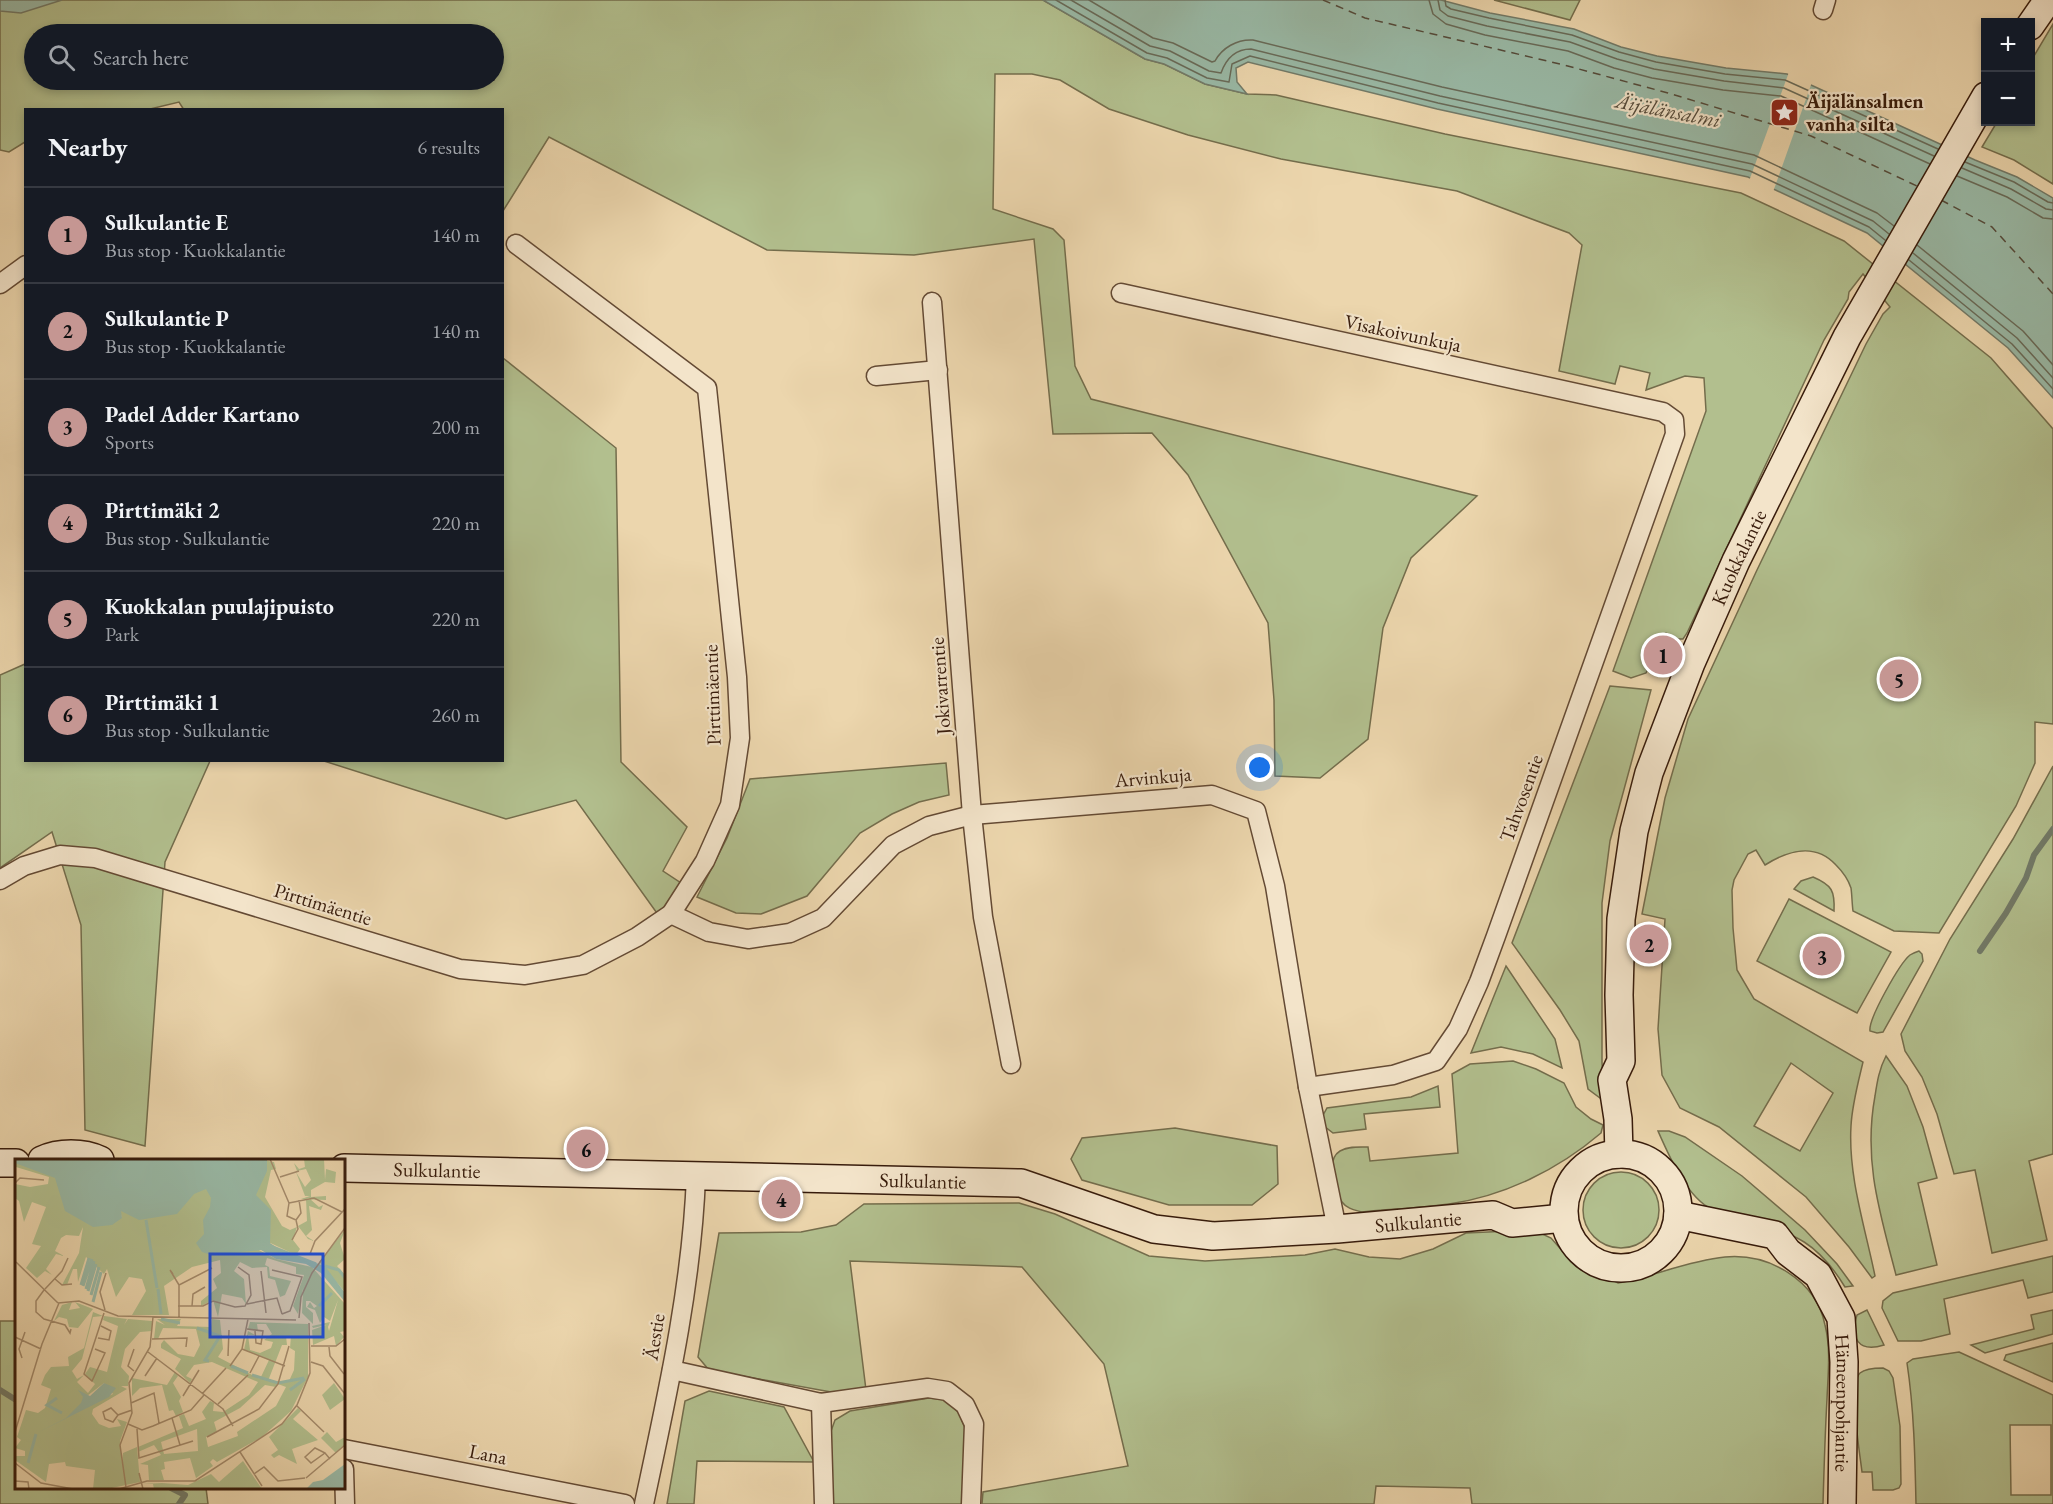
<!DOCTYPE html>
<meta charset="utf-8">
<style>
:root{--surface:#171b24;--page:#242831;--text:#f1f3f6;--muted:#9ea1a6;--line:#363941;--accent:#c59692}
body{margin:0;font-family:"EB Garamond",serif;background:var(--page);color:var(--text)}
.controls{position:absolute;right:18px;top:18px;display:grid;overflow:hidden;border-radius:0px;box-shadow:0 3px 9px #0003}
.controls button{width:54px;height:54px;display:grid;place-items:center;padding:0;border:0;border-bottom:2px solid var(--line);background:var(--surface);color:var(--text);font:30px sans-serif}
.you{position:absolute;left:1260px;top:768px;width:21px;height:21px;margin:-15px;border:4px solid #fff;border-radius:50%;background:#1a73e8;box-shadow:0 0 0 9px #1a73e833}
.badge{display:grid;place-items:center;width:39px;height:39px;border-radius:50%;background:var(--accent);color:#111;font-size:20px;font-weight:700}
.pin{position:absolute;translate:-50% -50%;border:3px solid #fff;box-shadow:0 2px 6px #0006}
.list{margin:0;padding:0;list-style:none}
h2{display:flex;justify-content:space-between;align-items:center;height:78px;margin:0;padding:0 24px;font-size:26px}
h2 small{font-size:20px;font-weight:400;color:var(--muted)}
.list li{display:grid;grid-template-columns:39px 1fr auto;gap:18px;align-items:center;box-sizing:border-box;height:96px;padding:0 24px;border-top:2px solid var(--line)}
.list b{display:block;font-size:22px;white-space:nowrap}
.list p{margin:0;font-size:20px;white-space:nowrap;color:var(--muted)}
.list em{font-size:20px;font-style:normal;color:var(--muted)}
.icon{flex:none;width:33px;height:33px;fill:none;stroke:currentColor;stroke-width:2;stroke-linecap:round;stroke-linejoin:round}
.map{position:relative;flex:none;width:2053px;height:1504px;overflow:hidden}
.search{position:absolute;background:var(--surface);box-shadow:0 3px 9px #0003;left:24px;top:24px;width:480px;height:66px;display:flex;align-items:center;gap:15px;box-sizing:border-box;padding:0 21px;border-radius:33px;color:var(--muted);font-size:22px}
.panel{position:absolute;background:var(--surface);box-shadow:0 3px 9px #0003;left:24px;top:108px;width:480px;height:654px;border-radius:0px}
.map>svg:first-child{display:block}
.green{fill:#b2bf8e;stroke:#746d4c;stroke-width:1.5;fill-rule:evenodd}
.water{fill:#99b9a6;stroke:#727a68;stroke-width:1.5}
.pier{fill:#ecd6ad}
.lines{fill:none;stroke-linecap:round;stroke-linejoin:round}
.shore{stroke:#686a58;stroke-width:1.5}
.stream{stroke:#727a68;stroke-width:6}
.ferry{stroke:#544a3a;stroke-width:1.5;stroke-dasharray:8 6;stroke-linecap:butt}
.minor-casing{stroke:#644a34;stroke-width:21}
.secondary-casing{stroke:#371b0b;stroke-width:30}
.minor{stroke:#f3e4ca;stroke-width:18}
.secondary{stroke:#f3e4ca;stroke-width:27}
.labels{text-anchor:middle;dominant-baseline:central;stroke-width:4.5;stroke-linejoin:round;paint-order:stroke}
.poi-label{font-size:20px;font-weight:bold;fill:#371b0b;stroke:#f3e4ca;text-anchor:start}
.street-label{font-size:20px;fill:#371b0b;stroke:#f3e4ca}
.water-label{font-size:21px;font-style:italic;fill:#544a3a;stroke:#f3e4ca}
.inset-river{fill:none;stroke:#99b9a6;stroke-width:3}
.inset-road{fill:none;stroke:#a48b6c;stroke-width:1.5}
.view{fill:#1d4ed8;fill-opacity:0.15;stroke:#1d4ed8;stroke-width:3}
.inset-edge{fill:none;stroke:#371b0b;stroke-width:3}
</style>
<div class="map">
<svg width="2053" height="1504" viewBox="0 0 2053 1504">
<rect width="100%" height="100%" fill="#ecd6ad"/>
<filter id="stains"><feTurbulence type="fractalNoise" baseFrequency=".00333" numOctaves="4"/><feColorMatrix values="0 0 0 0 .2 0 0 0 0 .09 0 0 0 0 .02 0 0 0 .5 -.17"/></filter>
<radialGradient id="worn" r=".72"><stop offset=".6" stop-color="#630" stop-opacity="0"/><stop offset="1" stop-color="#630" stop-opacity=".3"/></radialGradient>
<!-- green -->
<g class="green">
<path d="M0,0H1043L1145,59L1164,64L1205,84L1247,94L1276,95L1445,134L1741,193L1844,241L1991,358L2053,429V724L2035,722V763L2016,806L1939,933L1894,931L1853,911C1852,904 1852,895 1851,888C1848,879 1842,871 1836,865C1815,842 1787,851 1765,865L1756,850L1748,854L1734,880L1732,890L1733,928L1737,970L1754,999L1863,1062C1858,1083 1852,1105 1851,1126C1848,1176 1865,1227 1875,1276L1872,1278L1849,1247L1806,1197L1719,1127L1680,1108L1662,1075L1658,1029L1665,919L1642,914L1665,798L1688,719L1757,570L1866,344L1883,314L1890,307L1863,274L1849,292L1848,299L1824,340L1687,633L1683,639H1676L1666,633L1646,673L1631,678L1613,671L1706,411L1704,378L1685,376L1646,390L1650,373L1620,366L1615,384L1559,371L1582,245L1569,233L1457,191L1281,159L1188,135L1109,109L1060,80L1032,74H995L993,209L1053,229L1064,240L1075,366L1091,399L1477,496L1411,558L1383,628L1368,739L1320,778L1275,776L1274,700L1268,623L1188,475L1152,433L1053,434L1034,239L914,255L767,250L549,137L503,211L502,110H184L179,102L146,110H26L25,142L9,152L0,150ZM34,34H494V80H34ZM1791,1063L1833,1093L1800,1151L1754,1126Z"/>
<path d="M1494,0H1580L1570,20Z"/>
<path d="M2053,24V184L2014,160L1982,147L1997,122H2030L2031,61Z"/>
<path d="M503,358L616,448L621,762L687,827L663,871L684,885L659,916L576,800L506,819L324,761L502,760Z"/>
<path d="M25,664L26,760L210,761L165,862L145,1146L85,1130L81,925L52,832L0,868V675Z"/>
<path d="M1610,686L1651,690L1610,841L1602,903V1062L1604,1101L1588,1089L1579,1041L1560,1010L1512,943Z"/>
<path d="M946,763L949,795L919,802L892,814L860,833L807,896L761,914L736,913L697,897L727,838L750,779Z"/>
<path d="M2053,766V1154L2029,1161L2047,1240L1992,1253L1975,1170L1954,1174L1937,1114L1922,1077L1905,1051L1901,1034L1950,939L2013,839Z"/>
<path d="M1813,877C1832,885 1835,891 1834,911L1794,889L1801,881Z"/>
<path d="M1789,899L1891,952L1857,1013L1757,961Z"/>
<path d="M1919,951L1922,954L1923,961L1883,1032L1877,1033L1870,1031C1868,1019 1900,963 1910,955C1913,953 1916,952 1919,951Z"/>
<path d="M1506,966L1555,1039L1562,1068L1533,1054L1501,1047L1471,1053Z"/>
<path d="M1886,1056L1907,1086L1923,1127L1937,1178L1918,1183L1937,1265L1896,1275C1880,1213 1863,1161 1875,1096C1877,1083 1879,1069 1886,1056Z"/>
<path d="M1513,1061L1536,1069L1564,1083L1576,1107L1591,1119L1603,1125L1601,1133C1559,1169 1505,1196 1449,1204C1421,1208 1391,1209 1362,1212C1355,1210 1347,1209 1342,1202C1334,1191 1325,1160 1340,1151C1349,1146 1359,1147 1368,1147L1370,1161L1458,1153L1452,1074L1470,1064Z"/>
<path d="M1438,1086L1440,1107L1364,1114L1366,1129L1333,1133L1324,1126L1322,1117L1327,1108L1411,1097Z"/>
<path d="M1175,1128L1277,1146L1278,1184L1252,1205H1169L1082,1180L1071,1159L1082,1138Z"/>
<path d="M1658,1131H1669L1685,1137L1742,1176L1805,1230L1837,1264L1853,1286L1845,1287C1818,1243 1796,1234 1749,1220C1737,1217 1724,1215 1713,1210C1687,1198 1669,1156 1658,1131Z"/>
<circle cx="1621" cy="1210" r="38"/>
<path d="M1019,1203L1055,1214L1149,1256L1205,1261L1305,1255L1335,1249L1369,1257L1400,1259L1433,1249L1466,1233L1534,1230L1551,1238L1565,1254L1618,1283C1655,1276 1687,1261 1725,1257C1769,1253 1816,1280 1825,1325C1831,1349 1828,1374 1827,1399C1825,1434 1824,1469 1823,1504H1472L1470,1488L1376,1486L1374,1504H982L983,1492L1128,1466L1104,1364L1022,1267L850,1261L866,1390L842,1394L709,1370L698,1357L719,1233L801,1232L836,1225L864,1204Z"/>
<path d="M2053,1256V1292L2028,1298L2023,1280L1944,1299L1950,1334L1921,1341H1898L1882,1308L1883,1301L1893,1293Z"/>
<path d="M1867,1310L1884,1345C1858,1353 1850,1338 1857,1315Z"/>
<path d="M2053,1310V1334L1985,1353L1971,1345L2034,1329L2031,1315Z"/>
<path d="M0,1321H16V1488H206L208,1504H0Z"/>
<path d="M2053,1343V1382L2004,1360L2006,1355Z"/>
<path d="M1959,1352L2053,1395V1504H1916C1915,1457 1914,1409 1907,1363L1913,1359ZM2010,1425H2051V1495H2011Z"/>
<path d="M1883,1368L1889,1371L1893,1378L1900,1426L1901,1484L1899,1488L1893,1490H1873L1872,1472H1862C1860,1454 1848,1384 1860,1373C1866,1368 1876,1368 1883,1368Z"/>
<path d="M709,1391L784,1407L814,1462L697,1461L694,1504H667L685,1401Z"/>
<path d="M929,1398L946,1400L959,1413L965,1428L963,1504H832L830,1434L835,1420L850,1411Z"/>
</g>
<!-- water -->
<g class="water">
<path d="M0,0H62L21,13L0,11Z"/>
<path d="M1043,0H1441L1490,13L1574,29L1621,47L1657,56L1726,68L1787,74L1975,160L2017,177L2053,198V398L2008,348L1867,233L1748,177L1437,109L1248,62L1236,68L1237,82L1247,94L1205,84L1164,64L1145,59Z"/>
</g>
<!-- pier -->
<path class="pier" d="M1789,72L1812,82L1773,192L1749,181Z"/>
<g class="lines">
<!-- shore -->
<g class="shore">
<path d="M1056,0L1147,53L1167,58L1207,78L1229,82L1232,64L1250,56L1438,103L1750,171L1869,227L1885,240"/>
<path d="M1071,0L1150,46L1170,51L1209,71L1221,73C1226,59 1235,49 1251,49L1440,96L1752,164L1873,221L1889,234"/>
<path d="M1089,0L1153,38L1173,43L1212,62L1215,61C1222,48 1237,39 1253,40L1442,87L1754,155L1877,213L1894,226"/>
<path d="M1429,0L1433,14L1446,24L1485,35L1568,51L1614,68L1652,78L1723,90L1781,96L1930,164"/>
<path d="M1438,0L1440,10L1448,16L1487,26L1570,42L1617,59L1654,69L1724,81L1784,88L1934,156"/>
<path d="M1445,0L1446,6L1451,9L1489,18L1572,35L1619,52L1656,62L1725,74L1785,80L1938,149"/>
<path d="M1965,162L2014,182L2048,202L2053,203"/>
<path d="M1962,168L2011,189L2046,209L2053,210"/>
<path d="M1957,176L2007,197L2043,218L2053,219"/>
<path d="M1917,245L2023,331L2053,365"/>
<path d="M1913,253L2017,338L2053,378"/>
<path d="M1909,260L2012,344L2053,389"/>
</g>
<!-- stream -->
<g class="stream">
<path d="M1980,951L2006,913L2026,878L2034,855L2053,829"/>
<path d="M0,1390L16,1400"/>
<path d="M171,1488L185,1495L179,1504"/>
</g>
<!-- ferry -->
<g class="ferry">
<path d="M1323,0L1365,18L1564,65L1668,93L1811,136L1919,187"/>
<path d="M1941,200L1992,227L2053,294"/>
</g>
<defs>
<g id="minor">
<path d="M1823,10L1826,0"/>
<path d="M0,284L26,265"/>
<path d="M1121,293L1663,412L1674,420L1675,434L1496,936L1479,982L1458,1029L1436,1061L1393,1075L1308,1087"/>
<path d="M932,302L972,815L983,917L1011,1064"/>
<path d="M876,376L938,370"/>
<path d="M0,880L24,866L60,855L95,858L460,969L525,975L583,965L637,937L671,914L705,861L730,805L740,738L737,677L707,388L516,244"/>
<path d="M671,914L709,932L748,939L790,933L823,918L893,845L929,826L972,815L1212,795L1256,811L1275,886L1308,1087L1337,1229"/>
<path d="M672,1370L821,1403L928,1388L947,1391L965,1405L974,1424L971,1504"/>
<path d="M821,1403L824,1504"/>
<path d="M344,1449L625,1504"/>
<path d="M344,1469L345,1504"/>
<path d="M644,1504C667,1396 692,1286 696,1176"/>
</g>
<g id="secondary">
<path d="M2030,26L2048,0"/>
<circle cx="1621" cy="1211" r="57"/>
<path id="s1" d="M1619,1154L1618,1119L1612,1080L1621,1061L1619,995L1621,919L1634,831L1649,773L1691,663L1736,561L1847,337L1986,96"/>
<path d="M42,1160C59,1152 83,1152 100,1160"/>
<path d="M0,1163H16"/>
<path id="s2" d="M344,1168L1021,1183L1154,1229L1213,1236L1337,1229L1493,1215L1512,1223L1564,1218"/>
<path id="s3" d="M1678,1215L1775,1235L1788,1252L1818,1275L1841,1318L1844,1362L1842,1504"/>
</g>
</defs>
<!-- minor casing -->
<use href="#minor" class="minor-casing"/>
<!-- secondary casing -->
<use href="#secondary" class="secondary-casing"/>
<!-- minor -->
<use href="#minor" class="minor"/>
<!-- secondary -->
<use href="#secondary" class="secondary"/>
</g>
<!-- icons -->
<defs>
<symbol id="sight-square" viewBox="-11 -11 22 22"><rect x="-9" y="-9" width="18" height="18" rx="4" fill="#8f2418" stroke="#f3e4ca"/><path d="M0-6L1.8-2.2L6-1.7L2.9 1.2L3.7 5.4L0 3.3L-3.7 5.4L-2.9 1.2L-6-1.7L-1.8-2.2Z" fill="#fff"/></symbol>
</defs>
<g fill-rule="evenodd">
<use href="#sight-square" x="1768" y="96" width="33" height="33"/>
</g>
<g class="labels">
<!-- poi labels -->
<g class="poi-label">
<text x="1806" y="101">Äijälänsalmen<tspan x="1806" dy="23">vanha silta</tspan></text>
</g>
<!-- street labels -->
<g class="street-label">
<text transform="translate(1403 333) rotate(12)">Visakoivunkuja</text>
<text stroke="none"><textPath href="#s1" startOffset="620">Kuokkalantie</textPath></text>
<text transform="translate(940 686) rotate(-94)">Jokivarrentie</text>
<text transform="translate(712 695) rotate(-92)">Pirttimäentie</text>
<text transform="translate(1153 777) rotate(-5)">Arvinkuja</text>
<text transform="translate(1521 798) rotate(-70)">Tahvosentie</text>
<text transform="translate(323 904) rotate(17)">Pirttimäentie</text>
<text stroke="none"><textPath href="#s2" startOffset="93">Sulkulantie</textPath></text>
<text stroke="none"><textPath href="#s2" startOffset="579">Sulkulantie</textPath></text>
<text stroke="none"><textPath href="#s2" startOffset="1083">Sulkulantie</textPath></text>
<text transform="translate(654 1337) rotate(-81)">Äestie</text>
<text stroke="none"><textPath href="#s3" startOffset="292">Hämeenpohjantie</textPath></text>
<text transform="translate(488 1454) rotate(11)">Lana</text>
</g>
<!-- water labels -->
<g class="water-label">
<text transform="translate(1668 110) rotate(11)">Äijälänsalmi</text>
</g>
</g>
<!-- overview -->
<g transform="translate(15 1159)">
<rect width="330" height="330" fill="#ecd6ad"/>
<path d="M0,0L16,4L107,59L105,52L205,23L238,88L261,100L297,108L330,145V172L325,173L329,178L321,187L319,177L298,186L297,171L311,166L298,169L297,167L315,163L313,168L314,172L323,141L315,162L309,158L305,164L300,151L292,148L295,143L299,149L302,147L295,142H291V148L298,154V165L287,154L288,130L283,155L278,147L289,116L281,115V108L252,99L250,106L254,108L255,117L276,122L270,136L265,138L260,121L253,119L252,108L237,109L225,103L219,112L229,120L231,145L227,139L207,135L203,158L198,141L186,147V142L202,129L198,120L206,114L205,101L177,108L149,127L154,156H117L131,132L127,120L114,118L101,138L92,110L89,115L71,98L63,123L62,110H58L52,126H47L64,94L68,68L64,77L51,76L46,79L40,92L49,97L41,95L31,110L37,116L30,112L22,119L11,109L26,87L17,85L31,48L17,43L9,63L4,42L0,39V25L15,28L33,25L34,18L1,8ZM242,0L259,3L261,10L256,11L250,38L267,67L275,71L282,68L278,81L285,90L281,96L228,71L225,52L239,43ZM289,0H309L310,21L311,10L321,13L320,24L310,23L296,31V38L311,37V41L286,40L295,37H290L281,13L290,28L296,21L291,10L282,12L279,4L284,10L290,8ZM294,39L304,48L308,46L306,51L294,47L297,71L291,77L299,82L293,80L283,67L292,62L291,40ZM330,71L325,84L330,100L322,107L330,116V133L304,103ZM57,143L54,151L65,149L60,143L78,150L63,169L54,168L52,160L44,158L39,162L47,146ZM78,153L88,157L78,158L67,200L57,212L62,220L69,216L62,223L73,234L80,225L70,215L75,208L92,213L102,172L103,167L88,161L89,157L112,160L109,166L113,160L137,162V172L125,173L110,190L106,208L114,217L113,227H106L112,230L78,250L77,255L84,265L94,269L106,267L102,260L112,263L105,282L107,304L108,294L122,288L125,323L92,330H78L80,311L51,307L50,303L34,305L31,323L0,301V297H10V292L0,289L6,281L2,278L11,251L23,254L30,249L36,230L26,226L30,216L36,208L54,207L53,198L69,189ZM89,224L98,235L79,243L72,237ZM142,160H166L162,167L196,168L197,160L205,161L208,190L203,198L245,220L254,201L229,191L233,172L240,176H233L235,191L245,194L256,189L258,183L249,181L257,175L251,165H242L243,172L233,170L235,163L293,165V218L276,252L247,278L202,303L198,300L195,303L198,307L181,319L175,299L149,303L150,310L146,311L149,321H134L133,306L125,305L146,296L139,286L123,293V288L168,269L164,257L169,255L174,267L191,260L187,253L195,242L199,244L198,252L208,253L234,236L243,223L197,203L179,206L171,217L177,220L175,224L160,210L166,200L146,189V185L149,181L163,195L179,198L185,186L181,170L148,169L143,180H139L141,162L150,166ZM271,177H276L275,189L280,192L279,211L274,222H253L267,186H272ZM263,225L271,228L261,247L222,273L223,277L193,288L191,278L202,273L199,263L225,249L250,226L261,228ZM182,270L183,292L149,295L146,283ZM160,213L163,217L158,224L166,238L164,242L168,253L161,257L158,251L154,252L147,226L125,229L117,237V219L152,226ZM319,224L330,240L315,251L307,236ZM283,249L286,252L278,260L303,281L277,290L282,305L264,296L259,299L256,296L263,291L254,278ZM312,273L321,283L330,278V285L321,294L306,279ZM228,302L247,330H139L138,325H128L147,324L173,326L196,315L204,323Z" fill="#b2bf8e" fill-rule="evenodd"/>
<path d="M0,0H252V12L241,36L256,51L255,84L270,94L310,107L330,134V143L306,114L291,105L261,100L246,91L196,96L187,93L181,84L189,75L188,61L195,48L196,39L191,30L179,35L162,55L124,61L106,52L107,59L97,66L78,68L50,52L40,19L0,4ZM89,224L101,229L94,238L22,274L51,259L66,244L68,238L63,231L75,237ZM330,305V330H291L298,323L308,321Z" fill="#99b9a6"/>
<path class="inset-river" d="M222,0V11L206,55L207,68L301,105M131,61L142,129M310,107L324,111L330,119M305,108L330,136M66,126L74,99M68,127L77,100M71,130L79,102M143,130L146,155M73,132L81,105M76,136L84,108M78,143L86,113M304,147L317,134M146,160L165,164M182,169L205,177L190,201L194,202M216,207L233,214M237,216L263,224L289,219M275,231L290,220M42,239L32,246L47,254M13,304L21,275"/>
<path class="inset-road" d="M255,0L274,44M265,18L284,12M0,24L5,19L29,21M274,44L299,39L327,53M274,44L272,57L281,61L286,54L284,41M277,81L283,70L281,61M295,95L300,82L330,50M1,103L43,144M257,111L287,118L275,152L267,155M246,112L251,154M158,115L155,111L164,126M40,120L47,126L57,125M30,130L47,112L53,99M29,131L21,142V153L29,160L50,166L55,174L56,170M43,144L64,142L103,157L281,161M232,145L262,139L267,155M163,147H188L198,142L220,148L230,147L236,136L234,116L223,108M177,147L178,135L190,128M90,151L85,133L91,114M164,159V126L197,109M284,159L286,138L297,114L330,69M232,170L248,172L246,185L241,184L240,172M0,178L26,190M83,179L94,181L96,172L86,167M137,180L172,179L171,188M296,187H321L330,180M314,188L315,197L329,215M80,190L90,194L77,222L69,215L89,154M119,190L113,207L119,212M227,190L270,207M133,193L208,250L218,267M213,197L214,171M7,199L4,190L10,173M296,203L308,207L330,235M215,207L227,190L233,160M235,214L244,197M130,217L142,199M187,235L211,209M168,237L184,211M116,244L139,234L144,264M203,245L233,216M282,247L309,273M103,256L96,249L88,253L90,260L98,263L103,256L117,251M157,259L165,286M113,265L127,271L138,267L176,251L189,236M122,270L124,299L178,282M0,273L27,185L44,144M192,278L244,250L263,225L274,187M225,293L247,327M310,294L300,289L290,298L296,304L310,294L315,300M0,304L26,324L58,330M239,315L249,308L263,322L290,319M125,318L124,314L128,330M291,319L330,286M0,322L13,323L14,330M111,328L105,286L117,254L114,224L135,188L138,158M104,330L132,322H180L267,265L282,246L295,214L294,164"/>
<path class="view" d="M195,95H308V178H195Z"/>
<rect width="330" height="330" class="inset-edge"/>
</g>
<rect width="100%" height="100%" filter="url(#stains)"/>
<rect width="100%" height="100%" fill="url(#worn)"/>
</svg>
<div class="controls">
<button>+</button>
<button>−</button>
</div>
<div class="you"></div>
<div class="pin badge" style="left:1663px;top:655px">1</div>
<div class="pin badge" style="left:1649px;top:944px">2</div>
<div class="pin badge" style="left:1822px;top:956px">3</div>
<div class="pin badge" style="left:781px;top:1199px">4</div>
<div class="pin badge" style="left:1899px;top:679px">5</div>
<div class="pin badge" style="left:586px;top:1149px">6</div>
<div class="search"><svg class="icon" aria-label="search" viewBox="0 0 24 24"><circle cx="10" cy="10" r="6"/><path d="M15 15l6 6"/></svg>Search here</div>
<section class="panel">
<h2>Nearby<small>6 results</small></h2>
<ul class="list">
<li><span class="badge">1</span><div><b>Sulkulantie E</b><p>Bus stop · Kuokkalantie</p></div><em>140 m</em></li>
<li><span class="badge">2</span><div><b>Sulkulantie P</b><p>Bus stop · Kuokkalantie</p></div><em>140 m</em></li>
<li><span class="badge">3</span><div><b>Padel Adder Kartano</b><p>Sports</p></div><em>200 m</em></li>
<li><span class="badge">4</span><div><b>Pirttimäki 2</b><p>Bus stop · Sulkulantie</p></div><em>220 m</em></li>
<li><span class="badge">5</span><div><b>Kuokkalan puulajipuisto</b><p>Park</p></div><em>220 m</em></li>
<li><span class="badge">6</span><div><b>Pirttimäki 1</b><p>Bus stop · Sulkulantie</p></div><em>260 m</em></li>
</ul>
</section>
</div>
